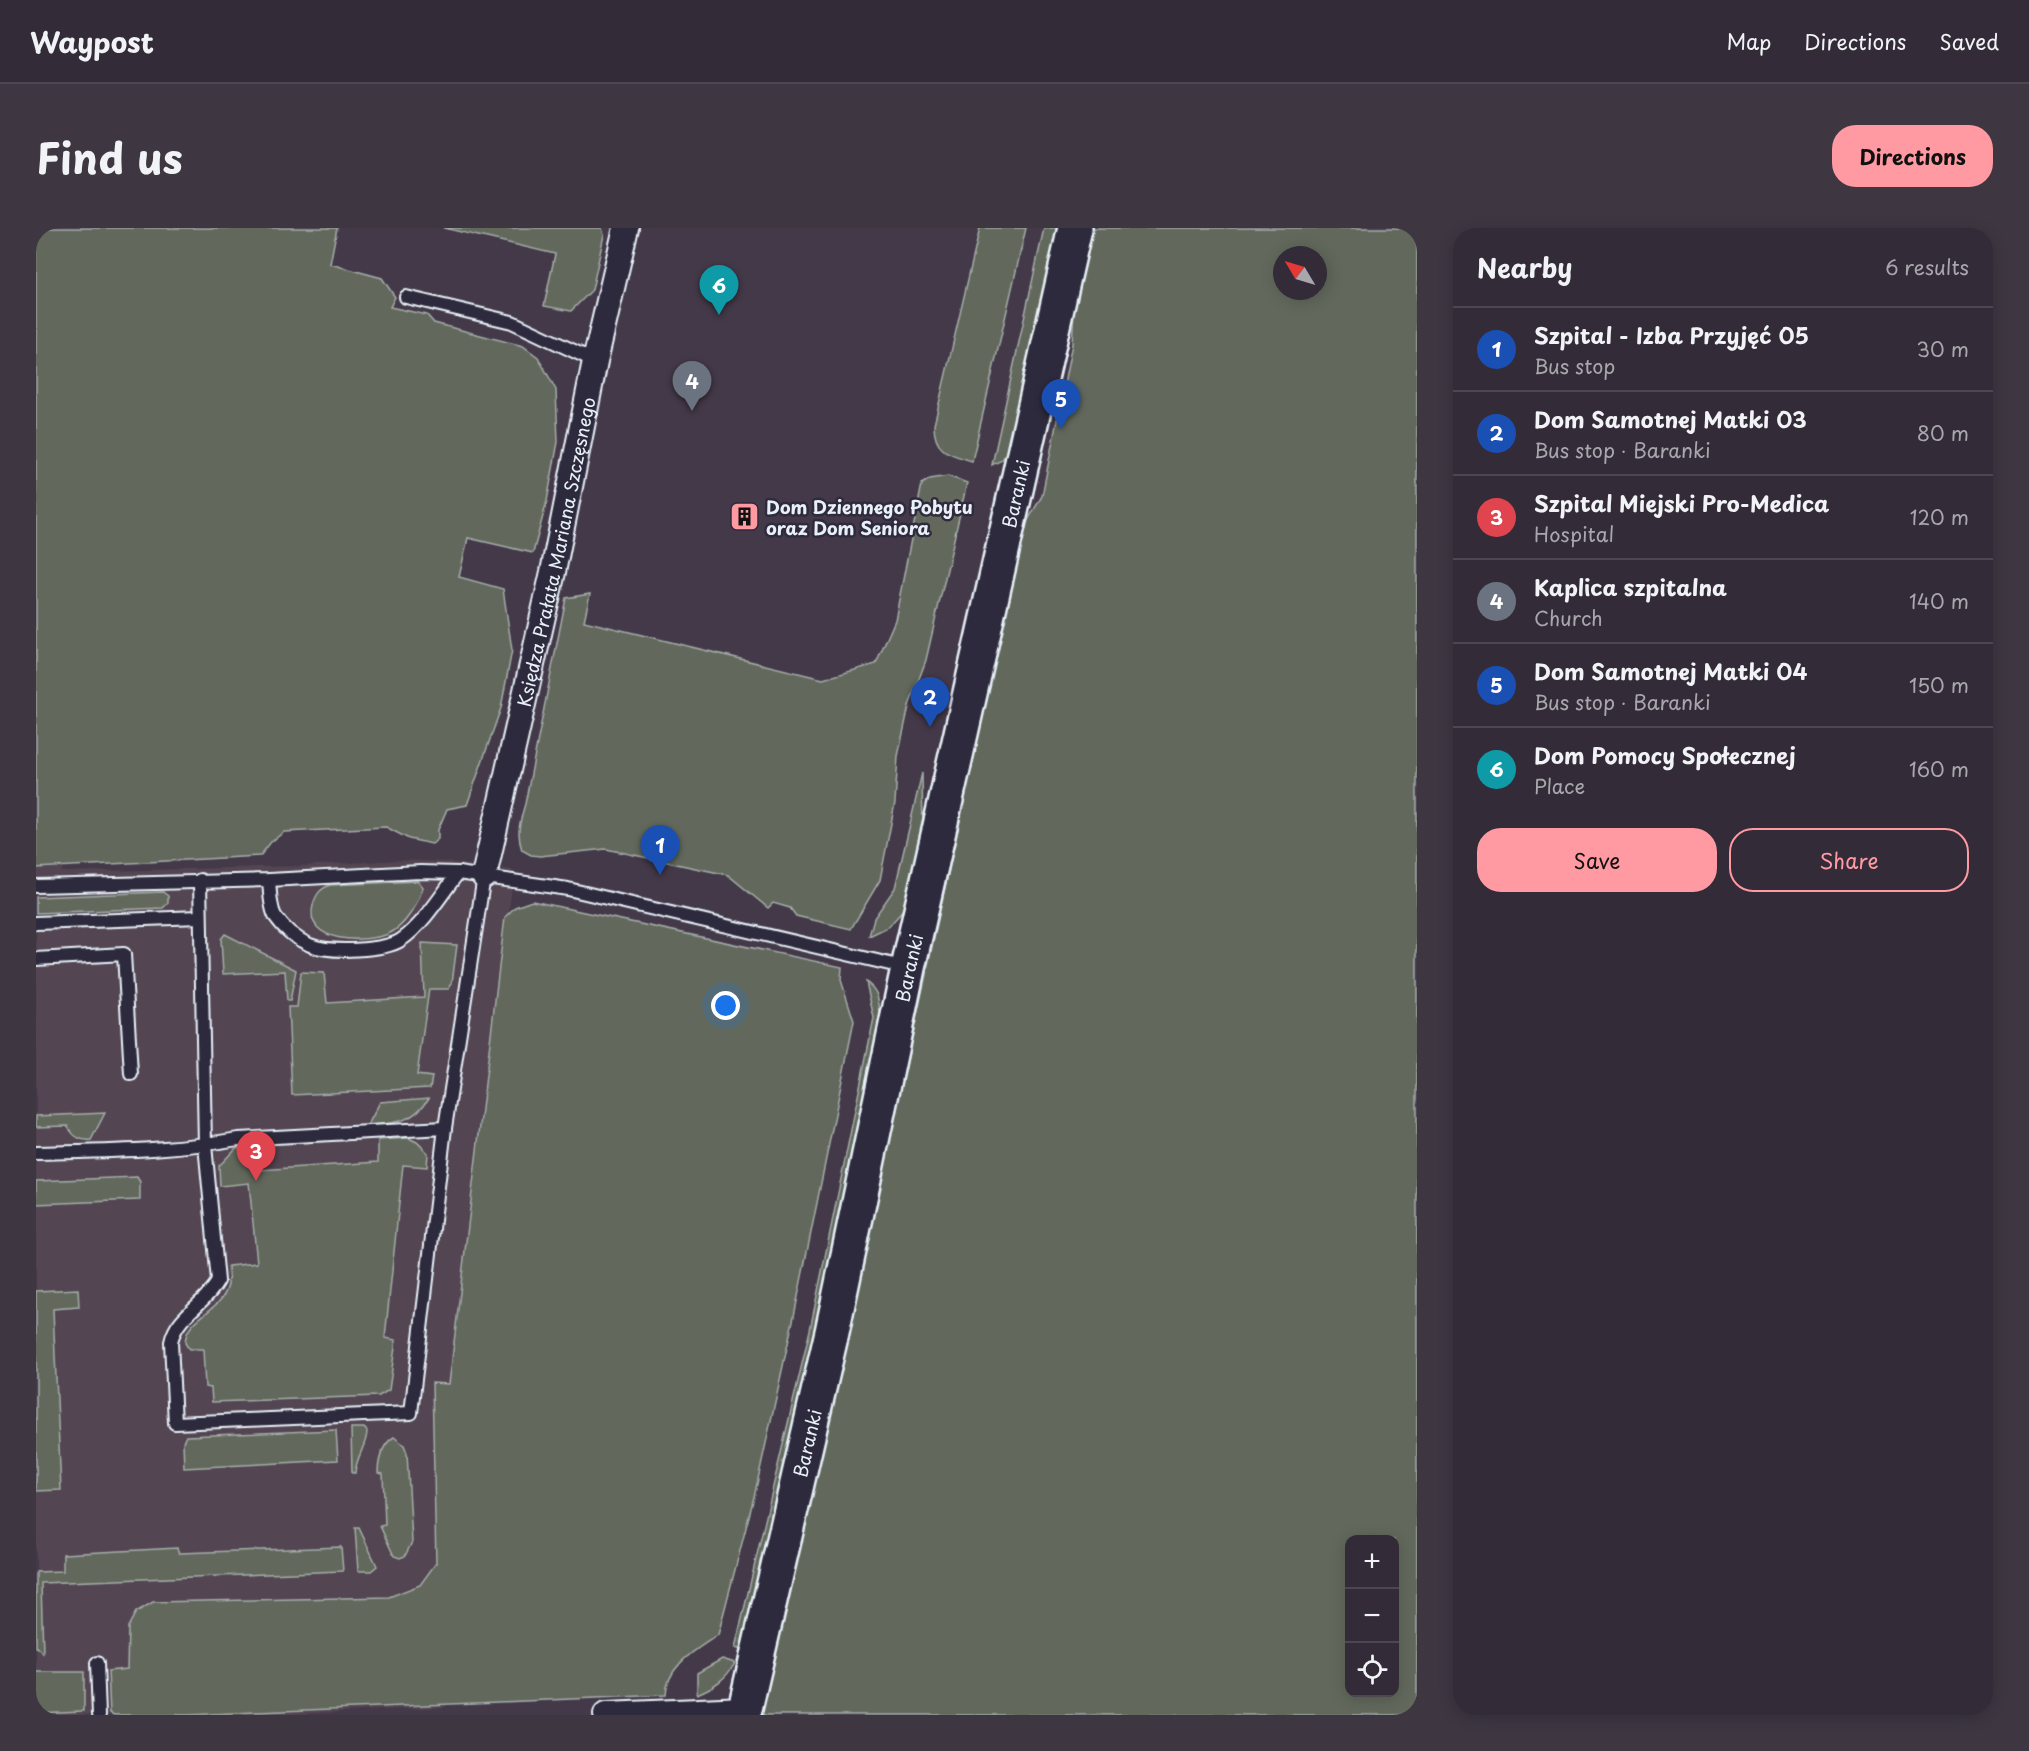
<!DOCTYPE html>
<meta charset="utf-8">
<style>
:root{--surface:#332b37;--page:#3e3742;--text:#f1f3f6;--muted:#a9a7ad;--line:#4e4752;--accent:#ff9aa2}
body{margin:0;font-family:"Playpen Sans",sans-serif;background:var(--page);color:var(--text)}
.controls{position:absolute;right:18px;bottom:18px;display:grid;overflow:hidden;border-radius:12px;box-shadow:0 3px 15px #0003}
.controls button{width:54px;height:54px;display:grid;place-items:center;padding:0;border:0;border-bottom:2px solid var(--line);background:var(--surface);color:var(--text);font:30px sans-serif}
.compass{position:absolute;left:1237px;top:18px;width:54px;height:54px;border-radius:50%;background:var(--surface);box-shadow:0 3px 15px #0003;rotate:308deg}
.you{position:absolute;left:690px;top:778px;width:21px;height:21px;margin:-15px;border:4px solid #fff;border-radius:50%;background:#1a73e8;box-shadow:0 0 0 9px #1a73e833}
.badge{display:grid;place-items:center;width:39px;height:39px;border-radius:50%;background:var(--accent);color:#fff;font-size:20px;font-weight:700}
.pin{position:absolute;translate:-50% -50px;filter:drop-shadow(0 2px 3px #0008)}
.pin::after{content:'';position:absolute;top:32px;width:21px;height:18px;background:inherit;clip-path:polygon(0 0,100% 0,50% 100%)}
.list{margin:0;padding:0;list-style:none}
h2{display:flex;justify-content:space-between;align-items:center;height:78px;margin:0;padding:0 24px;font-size:26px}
h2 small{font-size:20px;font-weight:400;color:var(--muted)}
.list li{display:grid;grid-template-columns:39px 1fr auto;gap:18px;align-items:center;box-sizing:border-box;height:84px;padding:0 24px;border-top:2px solid var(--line)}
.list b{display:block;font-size:22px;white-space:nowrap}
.list p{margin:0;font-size:20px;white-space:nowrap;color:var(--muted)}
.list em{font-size:20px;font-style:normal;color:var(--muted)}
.actions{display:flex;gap:12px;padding:18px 24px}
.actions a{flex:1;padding:14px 0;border:2px solid var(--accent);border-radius:24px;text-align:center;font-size:21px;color:var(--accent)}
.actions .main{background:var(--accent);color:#111}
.icon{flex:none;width:33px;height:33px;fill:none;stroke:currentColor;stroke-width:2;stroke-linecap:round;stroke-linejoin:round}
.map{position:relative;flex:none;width:1381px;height:1487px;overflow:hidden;border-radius:24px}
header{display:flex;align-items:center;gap:36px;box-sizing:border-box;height:84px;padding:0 30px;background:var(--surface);border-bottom:2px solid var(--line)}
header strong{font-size:28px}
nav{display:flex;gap:33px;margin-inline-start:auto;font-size:21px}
.intro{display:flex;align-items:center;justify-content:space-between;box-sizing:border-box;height:144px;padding:0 36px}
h1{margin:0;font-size:42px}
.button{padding:15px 27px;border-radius:24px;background:var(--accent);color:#111;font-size:21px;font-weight:700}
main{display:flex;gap:36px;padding:0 36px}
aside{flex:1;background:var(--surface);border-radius:24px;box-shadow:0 3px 15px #0003}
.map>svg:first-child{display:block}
.built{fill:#524451}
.green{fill:#62695c;stroke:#a5adaa;stroke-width:1.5;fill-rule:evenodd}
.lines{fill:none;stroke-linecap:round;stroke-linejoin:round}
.lane-casing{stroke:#e8f1f8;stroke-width:16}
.street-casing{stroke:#e8f1f8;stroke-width:28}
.secondary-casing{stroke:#e8f1f8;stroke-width:38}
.lane{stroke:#2f2a3d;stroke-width:12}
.street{stroke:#2f2a3d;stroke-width:24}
.secondary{stroke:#2f2a3d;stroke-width:33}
.labels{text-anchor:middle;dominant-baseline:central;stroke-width:5;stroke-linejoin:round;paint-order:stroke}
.street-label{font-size:18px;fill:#e8f1f8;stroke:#2f2a3d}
.poi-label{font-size:18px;font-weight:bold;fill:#e8f1f8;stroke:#2f2a3d;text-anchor:start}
</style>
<header>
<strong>Waypost</strong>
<nav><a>Map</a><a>Directions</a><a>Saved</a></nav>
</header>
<div class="intro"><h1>Find us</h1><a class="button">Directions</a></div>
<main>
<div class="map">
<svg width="1381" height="1487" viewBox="0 0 1381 1487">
<rect width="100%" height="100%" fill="#443949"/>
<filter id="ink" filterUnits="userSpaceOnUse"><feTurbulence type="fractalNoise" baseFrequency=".0167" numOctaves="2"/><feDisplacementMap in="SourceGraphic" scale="12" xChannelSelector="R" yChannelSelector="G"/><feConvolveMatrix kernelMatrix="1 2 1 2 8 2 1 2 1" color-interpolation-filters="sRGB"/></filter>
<g filter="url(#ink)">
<!-- built -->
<path class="built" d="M15,379L26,644L264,638L362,632L414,634L478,642L403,1262L410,1479L243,1487H0V380Z"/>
<!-- green -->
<g class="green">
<path d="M0,0H301L294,36L346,50L359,69L354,79L391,87L398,95L487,118L502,129L520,162L522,214L511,273L497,325L432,310L423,349L467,361L476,422L465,480L431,577L411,581L402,602V611L396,616L373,611L350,599L248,604L235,614L224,628L0,640Z"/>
<path d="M408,0H566L568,7L556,62L535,83L508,78L519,26Z"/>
<path d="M944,0H990L936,233C913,226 898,224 898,197Z"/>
<path d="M1008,0H1022L972,222L966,232L956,237Z"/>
<path d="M1055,0H1381V1487H721L776,1267L988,299L1006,268L1036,116L1039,66ZM1246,27H1282V63H1246ZM1314,1312H1358V1464H1314Z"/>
<path d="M912,248L931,255L890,432L873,478L862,528L859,575L844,652L815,701L760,688L754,680L737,675L732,680L692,647L570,621L504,628L495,627L486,622C480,605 484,593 489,576L530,370L554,366L548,393L787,451L840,436L859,392L886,256L894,251Z"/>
<path d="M886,545L887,602L871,673L864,686L852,699L833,708L838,690L859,660Z"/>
<path d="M382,653L387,659C382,676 369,699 352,706C329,715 267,716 277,677C280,666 284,661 294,657Z"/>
<path d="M127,664L132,668V675L127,680L0,685V669Z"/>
<path d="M496,673L806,739L805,752L818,793L758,1088L719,1265L682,1407C660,1422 631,1437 630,1467L152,1487H78L74,1485L72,1443L91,1441L92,1399L100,1384L117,1374L353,1369L384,1357L400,1335L396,1155L413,1156L469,689L479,679Z"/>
<path d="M189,706L260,742L254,773H251L249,743L187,746L185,711Z"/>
<path d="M386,715L421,717L416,755L413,761H393L381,847L396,849L394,860L256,867L252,779H261L265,744L288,745L291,775L388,769Z"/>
<path d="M830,754C842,762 843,772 844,786L781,1102L706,1422L699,1420L774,1102L838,790Z"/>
<path d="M393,870C377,895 359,895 332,897L344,874Z"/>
<path d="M69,885L55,912C44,913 37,909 32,898L0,899V888Z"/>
<path d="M372,910L381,914L392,925L391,939L367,937L349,1110L360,1112L353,1162L343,1168L176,1174L175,1160L169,1159L167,1121H153L149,1115C150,1088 186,1084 192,1057C193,1051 192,1044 192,1038L221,1035L213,955L184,958L183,938L200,920L220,919L223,942L342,934V912Z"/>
<path d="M101,949L104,954V972L0,976V953Z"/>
<path d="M42,1061L43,1079L17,1081L25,1262L0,1263V1063Z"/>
<path d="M315,1200H328L331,1203C331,1218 320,1228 319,1245H316Z"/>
<path d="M300,1202L302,1232L148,1240L147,1214L150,1208Z"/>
<path d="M358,1209L368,1217L371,1225L376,1314L369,1328L364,1330L358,1328L344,1298L349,1297L347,1246L342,1245C342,1233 346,1216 358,1209Z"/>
<path d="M319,1300H323L341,1338L335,1343H322Z"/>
<path d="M305,1319L307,1343L5,1355L7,1425L0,1419V1344L27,1343V1326L141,1320L143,1325Z"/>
<path d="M686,1431L699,1435C690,1451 678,1459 661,1466V1445Z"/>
<path d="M0,1444H48V1483L0,1485Z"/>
</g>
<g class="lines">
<defs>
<g id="lane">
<path d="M370,69L476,94L559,133"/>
<path d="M233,652C234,663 234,679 239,688C248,701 260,711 274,717C294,725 348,723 365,712C387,697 406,666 422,645"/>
<path d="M0,658L233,652L384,644L422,645L532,661L871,740"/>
<path d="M0,695L164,689"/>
<path d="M0,731L88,726L95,846"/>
<path d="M409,900L448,648"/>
<path d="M0,925C68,923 136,923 202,911L409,900L375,1185L139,1195L135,1114C140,1087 170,1076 182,1053L169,917L164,652"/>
<path d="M61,1435L63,1487"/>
</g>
<g id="street">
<path id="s1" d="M448,648L517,344L559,133L590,0"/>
<path d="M570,1487L709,1481L707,1487"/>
</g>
<g id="secondary">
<path id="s2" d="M709,1481L796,1104L872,740L1039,0"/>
</g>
</defs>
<!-- lane casing -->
<use href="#lane" class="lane-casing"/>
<!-- street casing -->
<use href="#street" class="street-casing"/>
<!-- secondary casing -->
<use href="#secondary" class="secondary-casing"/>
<!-- lane -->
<use href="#lane" class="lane"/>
<!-- street -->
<use href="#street" class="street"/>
<!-- secondary -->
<use href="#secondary" class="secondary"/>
</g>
</g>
<!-- icons -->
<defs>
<symbol id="building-square" viewBox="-11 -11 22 22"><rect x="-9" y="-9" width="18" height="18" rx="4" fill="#ff9aa2" stroke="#2f2a3d"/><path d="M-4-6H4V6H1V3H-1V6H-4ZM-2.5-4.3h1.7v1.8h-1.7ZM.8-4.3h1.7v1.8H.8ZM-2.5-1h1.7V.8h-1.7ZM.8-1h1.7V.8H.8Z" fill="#111"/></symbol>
</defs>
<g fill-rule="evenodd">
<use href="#building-square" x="692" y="272" width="33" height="33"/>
</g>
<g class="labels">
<!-- street labels -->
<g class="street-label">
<text stroke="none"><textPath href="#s2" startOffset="1245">Baranki</textPath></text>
<text stroke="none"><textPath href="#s1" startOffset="332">Księdza Prałata Mariana Szczęsnego</textPath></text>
<text stroke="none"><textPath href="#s2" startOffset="759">Baranki</textPath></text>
<text stroke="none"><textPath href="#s2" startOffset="273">Baranki</textPath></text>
</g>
<!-- poi labels -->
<g class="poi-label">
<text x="730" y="278">Dom Dziennego Pobytu<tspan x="730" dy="21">oraz Dom Seniora</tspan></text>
</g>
</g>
</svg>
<div class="controls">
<button>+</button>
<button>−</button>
<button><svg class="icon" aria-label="locate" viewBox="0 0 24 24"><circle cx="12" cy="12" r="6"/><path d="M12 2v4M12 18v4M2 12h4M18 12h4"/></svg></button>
</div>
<svg class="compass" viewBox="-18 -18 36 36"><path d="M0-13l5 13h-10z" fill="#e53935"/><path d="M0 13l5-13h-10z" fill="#a9a7ad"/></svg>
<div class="you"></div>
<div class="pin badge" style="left:624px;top:647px;background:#1a4fb4">1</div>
<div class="pin badge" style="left:894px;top:499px;background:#1a4fb4">2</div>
<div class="pin badge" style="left:220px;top:953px;background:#e0444e">3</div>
<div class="pin badge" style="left:656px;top:183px;background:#6b7280">4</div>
<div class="pin badge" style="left:1025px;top:201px;background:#1a4fb4">5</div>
<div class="pin badge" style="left:683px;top:87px;background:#0f9aa8">6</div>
</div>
<aside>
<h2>Nearby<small>6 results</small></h2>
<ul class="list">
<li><span class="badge" style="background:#1a4fb4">1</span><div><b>Szpital - Izba Przyjęć 05</b><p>Bus stop</p></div><em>30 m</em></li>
<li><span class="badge" style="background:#1a4fb4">2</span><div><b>Dom Samotnej Matki 03</b><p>Bus stop · Baranki</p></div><em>80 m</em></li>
<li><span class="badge" style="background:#e0444e">3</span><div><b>Szpital Miejski Pro-Medica</b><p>Hospital</p></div><em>120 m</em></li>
<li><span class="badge" style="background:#6b7280">4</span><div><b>Kaplica szpitalna</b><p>Church</p></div><em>140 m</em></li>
<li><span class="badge" style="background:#1a4fb4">5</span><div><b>Dom Samotnej Matki 04</b><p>Bus stop · Baranki</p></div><em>150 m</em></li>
<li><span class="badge" style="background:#0f9aa8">6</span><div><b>Dom Pomocy Społecznej</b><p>Place</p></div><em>160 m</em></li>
</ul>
<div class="actions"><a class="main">Save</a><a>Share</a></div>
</aside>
</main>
